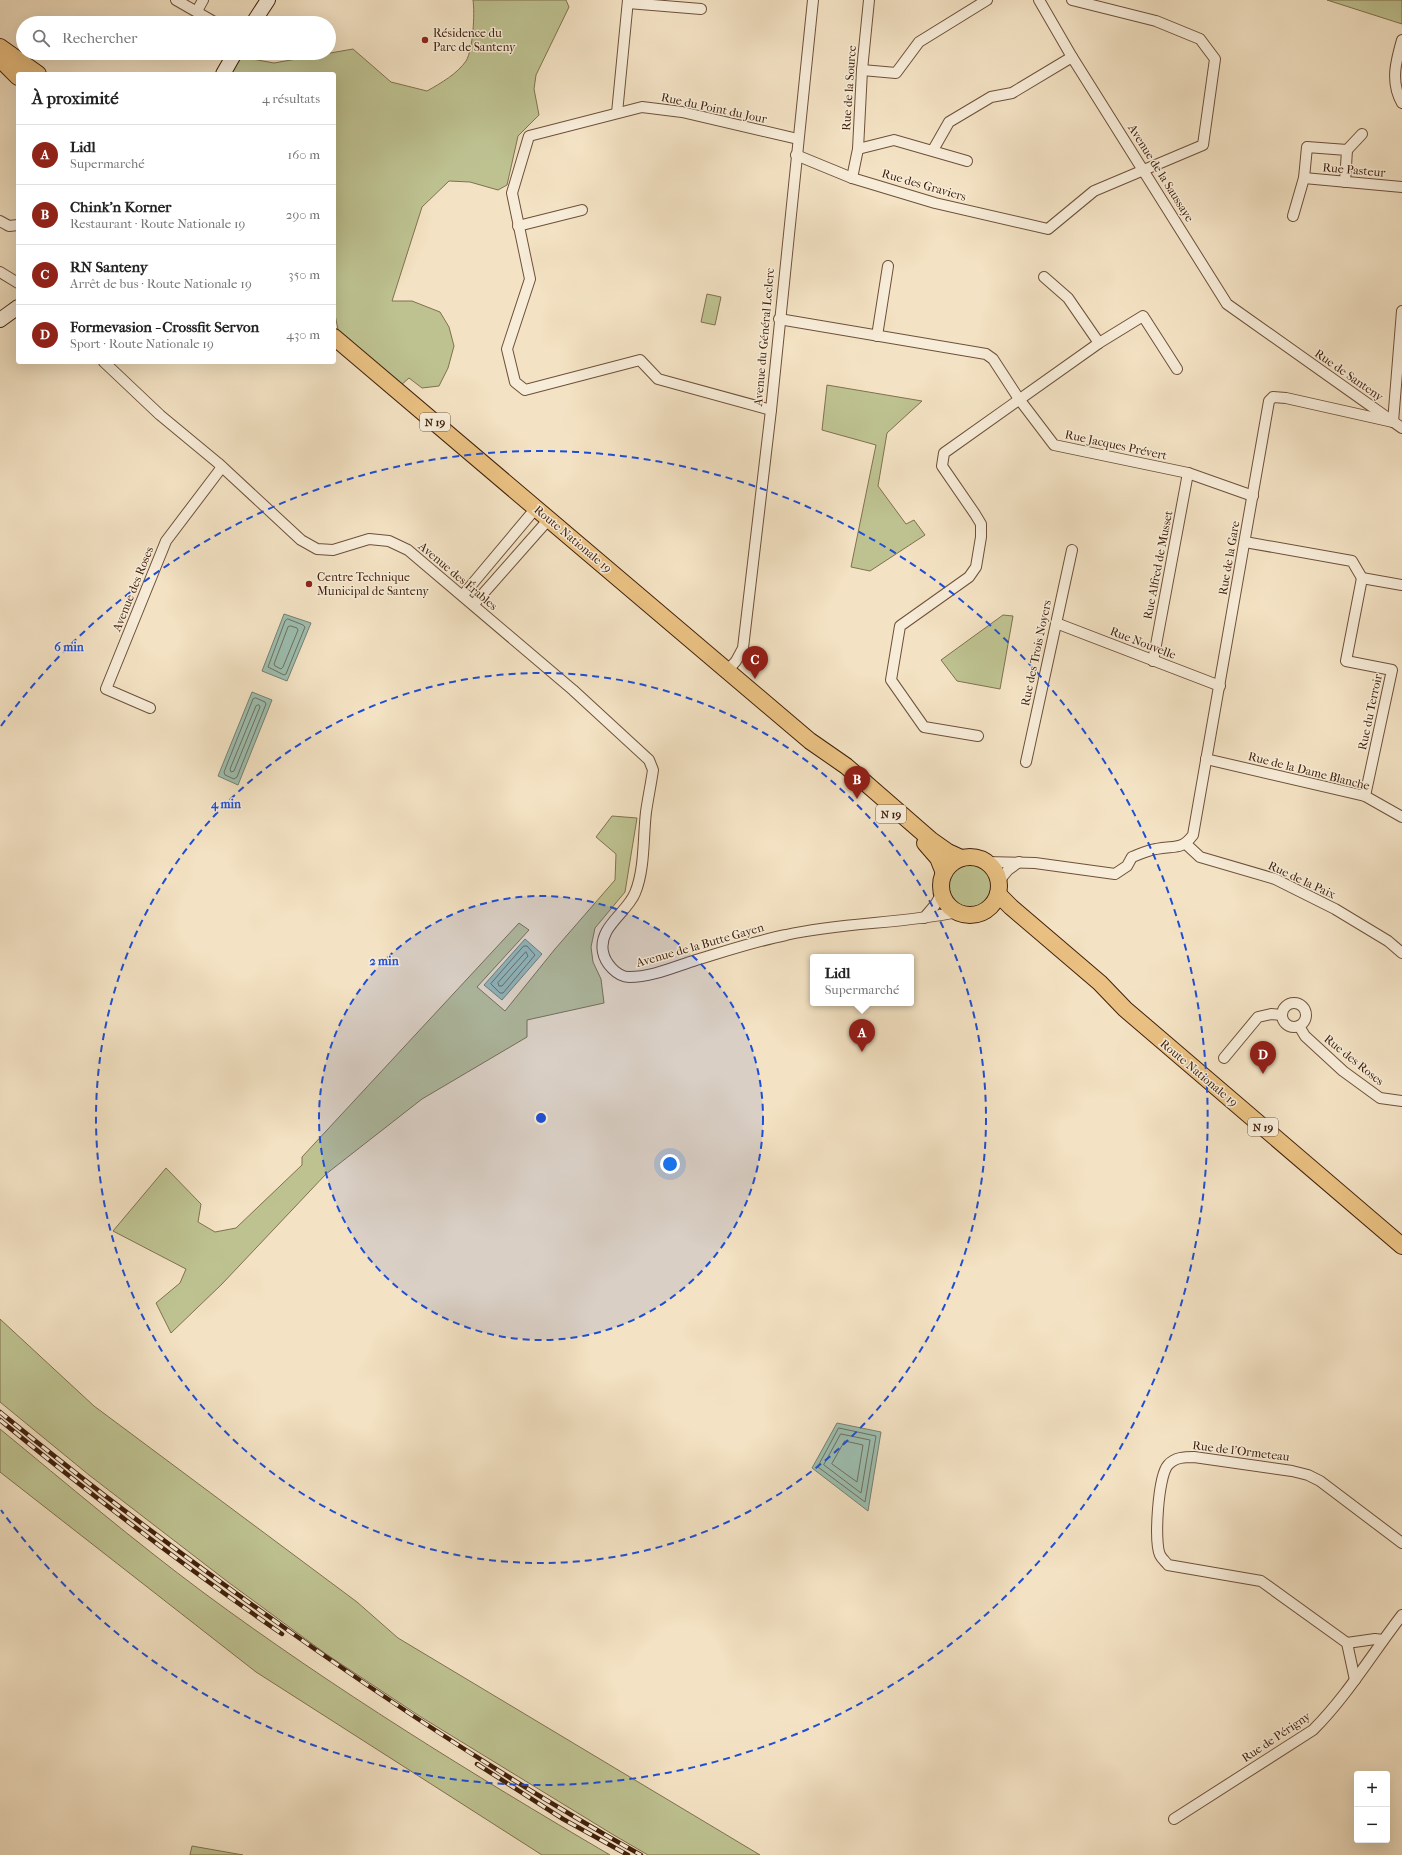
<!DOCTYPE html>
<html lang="fr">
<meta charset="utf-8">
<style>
:root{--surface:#fff;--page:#f6f6f6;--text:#222;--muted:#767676;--line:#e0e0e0;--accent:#8f2418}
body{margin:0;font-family:"IM FELL French Canon",serif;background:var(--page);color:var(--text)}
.controls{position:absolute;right:12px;bottom:12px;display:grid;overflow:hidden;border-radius:4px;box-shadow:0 4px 16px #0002}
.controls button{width:36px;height:36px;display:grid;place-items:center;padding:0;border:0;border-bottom:1px solid var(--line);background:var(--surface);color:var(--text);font:20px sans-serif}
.you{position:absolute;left:670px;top:1164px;width:14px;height:14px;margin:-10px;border:3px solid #fff;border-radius:50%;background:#1a73e8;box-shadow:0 0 0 6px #1a73e833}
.badge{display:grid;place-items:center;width:26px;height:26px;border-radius:50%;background:var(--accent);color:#fff;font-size:13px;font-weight:700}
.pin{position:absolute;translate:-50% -33px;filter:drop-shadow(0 1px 2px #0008)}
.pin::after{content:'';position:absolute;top:21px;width:14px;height:12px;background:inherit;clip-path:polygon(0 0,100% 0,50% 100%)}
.popup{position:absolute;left:810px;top:954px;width:104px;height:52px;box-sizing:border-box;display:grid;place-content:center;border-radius:4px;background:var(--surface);filter:drop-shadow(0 1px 3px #0005);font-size:13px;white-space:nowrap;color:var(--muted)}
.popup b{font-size:15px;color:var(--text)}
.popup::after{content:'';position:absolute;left:50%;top:100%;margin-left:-8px;border:8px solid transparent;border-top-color:var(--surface)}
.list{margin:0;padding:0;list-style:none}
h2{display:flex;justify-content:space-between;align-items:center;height:52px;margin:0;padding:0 16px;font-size:17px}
h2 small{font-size:13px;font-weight:400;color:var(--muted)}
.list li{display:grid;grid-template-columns:26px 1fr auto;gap:12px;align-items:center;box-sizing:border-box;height:60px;padding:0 16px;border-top:1px solid var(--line)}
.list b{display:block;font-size:15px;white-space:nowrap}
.list p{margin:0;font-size:13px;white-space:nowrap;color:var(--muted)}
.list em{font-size:13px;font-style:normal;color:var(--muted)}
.icon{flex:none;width:22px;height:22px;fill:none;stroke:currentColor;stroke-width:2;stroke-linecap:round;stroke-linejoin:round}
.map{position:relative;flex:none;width:1402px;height:1855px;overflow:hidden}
.search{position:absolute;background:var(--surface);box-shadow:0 4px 16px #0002;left:16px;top:16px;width:320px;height:44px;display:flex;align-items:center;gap:10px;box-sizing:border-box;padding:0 14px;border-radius:22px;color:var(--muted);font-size:15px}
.panel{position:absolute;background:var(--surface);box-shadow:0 4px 16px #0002;left:16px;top:72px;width:320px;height:292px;border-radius:4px}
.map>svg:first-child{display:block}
.green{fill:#bec291;stroke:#80714e}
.water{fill:#9cbeb0;stroke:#787f6e}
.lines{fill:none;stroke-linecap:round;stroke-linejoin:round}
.shore{stroke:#6e6f5e;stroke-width:1}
.street-casing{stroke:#6e503a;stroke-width:12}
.secondary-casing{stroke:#41200c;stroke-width:16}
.primary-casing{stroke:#41200c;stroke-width:18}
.street{stroke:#f7ecd8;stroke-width:10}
.secondary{stroke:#f7ecd8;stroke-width:14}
.primary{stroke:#eac182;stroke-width:16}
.rail-casing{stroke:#41200c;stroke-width:4.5}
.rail{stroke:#f7ecd8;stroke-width:3;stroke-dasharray:9;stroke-linecap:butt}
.ring{fill:none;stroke:#1d4ed8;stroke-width:2;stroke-dasharray:7 5}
.poi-dot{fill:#8f2418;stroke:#f7ecd8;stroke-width:1.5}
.labels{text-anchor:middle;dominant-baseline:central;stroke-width:3;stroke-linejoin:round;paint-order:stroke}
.shield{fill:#f7ecd8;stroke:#785d49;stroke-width:1}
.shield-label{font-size:11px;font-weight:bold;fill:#41200c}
.poi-label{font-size:12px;fill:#41200c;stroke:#f7ecd8;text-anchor:start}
.street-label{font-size:12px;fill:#41200c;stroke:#f7ecd8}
.centre{fill:#1d4ed8;stroke:#f7ecd8;stroke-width:2}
.ring-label{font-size:12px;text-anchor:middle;font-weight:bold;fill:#1d4ed8;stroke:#f7ecd8;stroke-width:3;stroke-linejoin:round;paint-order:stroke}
</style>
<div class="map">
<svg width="1402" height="1855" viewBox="0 0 1402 1855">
<rect width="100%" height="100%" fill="#f3e2c3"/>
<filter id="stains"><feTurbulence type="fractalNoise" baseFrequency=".005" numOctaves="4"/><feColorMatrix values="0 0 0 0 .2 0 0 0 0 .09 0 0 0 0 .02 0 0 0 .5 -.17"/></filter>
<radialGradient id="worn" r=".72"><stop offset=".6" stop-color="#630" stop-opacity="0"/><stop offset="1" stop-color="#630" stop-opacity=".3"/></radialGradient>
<!-- green -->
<g class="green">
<path d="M473,0H566L569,7L536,75L534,89L539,115L518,136L507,185L498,190L470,182L449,181L422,207L392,301H412L440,312L449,327L454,346L448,368L439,386L422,388L409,378L400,386L340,339L334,310V74H230L241,57L274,63L353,49L391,82L427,91C441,83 457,74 466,61C473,50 475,13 473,0Z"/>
<path d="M1327,0H1402V24Z"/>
<path d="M707,294L721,297L715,325L701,322Z"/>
<path d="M827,385L922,401L887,433L878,486L906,524L914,520L925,535L870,571L851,567L876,445L822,430Z"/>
<path d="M1003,615L1013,616L1000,689L957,681L941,660Z"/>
<path d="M612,816L637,818L625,892L595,928L591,947L593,962L601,979L604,1003L527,1020V1037L422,1099L326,1174L222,1284L171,1333L156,1303L180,1283L186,1269L113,1231L166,1168L201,1204L198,1222L215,1232L236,1228L302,1165V1157L519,923L529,930L477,987L505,1011L555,949L615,880L616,854L596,837Z"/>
<circle cx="970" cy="886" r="21"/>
<path d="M0,1319L94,1406L357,1602L398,1638L760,1855H648L612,1834L421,1717L326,1654L228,1582L89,1475L0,1402Z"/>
<path d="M0,1429C67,1484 134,1541 204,1593C334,1689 472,1774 610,1855H542L256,1672L0,1472Z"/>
<path d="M192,1846L243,1855H190Z"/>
</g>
<!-- water -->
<g class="water">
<path d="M284,614L311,623L287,681L262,671Z"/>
<path d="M252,692L272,700L238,785L218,776Z"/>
<path d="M525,939L542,954L502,1000L484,985Z"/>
<path d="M837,1423L881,1432L868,1511L812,1468Z"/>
</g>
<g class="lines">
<!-- shore -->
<g class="shore">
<path d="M288,619L303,625L305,627L286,674L284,675L268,667L285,621Z"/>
<path d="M291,626L297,628L298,630L283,667L281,669L275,666L274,664L288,627Z"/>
<path d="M256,698L265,702L266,704L237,777L234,779L225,775L224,772L253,699Z"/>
<path d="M259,705L260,707L234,771L231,772L230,769L256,706Z"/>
<path d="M524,946H527L535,955L503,993H500L491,984Z"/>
<path d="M526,952L528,956L502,986H499L498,983Z"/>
<path d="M839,1428L876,1436L865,1502L818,1467Z"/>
<path d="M841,1434L870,1440L861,1493L824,1465Z"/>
<path d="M845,1441L863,1445L857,1482L832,1464Z"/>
</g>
<defs>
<g id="street">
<path d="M176,0L216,23"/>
<path d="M1039,0L1072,57L1227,304L1402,428"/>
<path d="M628,3L701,9"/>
<path d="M197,11L203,0"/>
<path d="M1402,40C1396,61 1390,82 1402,103"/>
<path d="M862,70L896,73L919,42L987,0"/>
<path d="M617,113L628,0"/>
<path d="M858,149L894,140L967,161"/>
<path d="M933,150L949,122L991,97L1012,93L1072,57"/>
<path d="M1347,150L1362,134"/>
<path d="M796,155L852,178L935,203L1048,229L1094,191L1203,145L1215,59L1200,39L1156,21L1072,0"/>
<path d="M852,178L858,149L862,70L869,0"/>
<path d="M1304,178L1402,187"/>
<path d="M1293,216L1304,178L1307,147L1347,150L1345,182"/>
<path d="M0,221L9,226L18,225"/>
<path d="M518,226L582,210"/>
<path d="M0,272L18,283"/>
<path d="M1044,277L1068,298L1099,343"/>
<path d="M779,319L986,354L993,359L1019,399L1054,445L1188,473L1253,496"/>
<path d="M877,336L888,266"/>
<path d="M104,362L160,415L218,463L301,540L317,549L333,550L369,539L389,541L408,550L573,690L649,760L653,770C651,784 648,798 646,812C643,837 645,869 635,893C627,913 598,927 603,952C605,963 617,977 629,977C652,977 674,967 696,960C726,951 756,941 786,935C843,922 901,924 957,912"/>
<path d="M771,410L658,379L640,360L525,390L515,382L507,349L530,279L512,193L529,136L642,107L682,112L798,139"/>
<path d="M1393,422L1402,311"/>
<path d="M1245,542L1352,561L1362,578L1402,585"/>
<path d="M1362,578L1346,661L1392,670L1365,796"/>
<path d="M463,595L536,508"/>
<path d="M474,604L549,519"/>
<path d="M1056,623L1220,686"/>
<path d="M1153,661L1188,473"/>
<path d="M728,670L736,661L743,648L771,410L813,0"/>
<path d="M150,708L106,689L166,541L222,467"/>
<path d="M978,736L924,727L891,680L900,626L969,577L976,567L981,537V524L975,514L942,466L944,453L1099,343L1143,316L1177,369"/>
<path d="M1206,759L1365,796L1402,817"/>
<path d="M1026,762L1072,550"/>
<path d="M1186,844L1200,857L1275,879L1335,909L1388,941L1402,953"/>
<path d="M986,862L1035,863L1115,874L1127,866L1132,857C1140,854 1148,850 1156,849C1174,845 1181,851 1193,835L1269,401L1273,397L1286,398L1393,422"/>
<path d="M998,882L1008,870L1019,862"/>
<path d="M924,918L935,905L942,893"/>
<circle cx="1294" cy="1015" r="12"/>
<path d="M1299,1026L1305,1036L1343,1071L1380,1098L1402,1101"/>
<path d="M1224,1058L1258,1017L1271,1014L1282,1015"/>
<path d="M1347,1643L1375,1639L1383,1640"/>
<path d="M1355,1680L1347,1643L1261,1581L1168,1565C1166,1562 1162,1559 1160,1555C1154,1542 1158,1476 1168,1465C1175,1457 1185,1457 1194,1457L1292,1471L1308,1475L1320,1481L1402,1543"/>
<path d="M1174,1819L1313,1730C1347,1696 1372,1654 1402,1615"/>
</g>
<g id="secondary">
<path d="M253,23L268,0"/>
<path d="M223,74L235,53"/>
<path d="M0,320L18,307"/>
</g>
<g id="primary">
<path d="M0,47L38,74"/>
<path d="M0,59L18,77"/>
<path d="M334,337L810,741L846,766L931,840L948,852L961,858"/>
<path d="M925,843L938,858L944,873"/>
<circle cx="970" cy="886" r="29"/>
<path d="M998,894L1011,907L1100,983L1125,1009L1402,1246"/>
</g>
</defs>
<!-- street casing -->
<use href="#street" class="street-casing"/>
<!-- secondary casing -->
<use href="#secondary" class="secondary-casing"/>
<!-- primary casing -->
<use href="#primary" class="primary-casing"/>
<!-- street -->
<use href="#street" class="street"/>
<!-- secondary -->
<use href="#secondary" class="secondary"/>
<!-- primary -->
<use href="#primary" class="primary"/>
<defs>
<g id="rail">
<path d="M0,1412C103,1497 210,1576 319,1652C424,1725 530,1793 641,1855"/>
<path d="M0,1420C91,1495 185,1567 282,1634"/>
<path d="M477,1764L563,1819L628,1855"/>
</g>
</defs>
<!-- rail casing -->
<use href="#rail" class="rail-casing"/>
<!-- rail -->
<use href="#rail" class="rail"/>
</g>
<!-- distance rings -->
<circle cx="541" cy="1118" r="222" fill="#1d4ed8" fill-opacity=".12"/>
<g class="ring">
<circle cx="541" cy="1118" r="222"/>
<circle cx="541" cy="1118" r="445"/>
<path d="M1 726A667 667 0 1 1 1 1510"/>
</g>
<!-- markers -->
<g class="poi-dot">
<circle cx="425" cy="40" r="4"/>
<circle cx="309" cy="584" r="4"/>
</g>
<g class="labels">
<!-- shield labels -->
<g class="shield">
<rect x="420" y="413" width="30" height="18" rx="3"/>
<rect x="876" y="805" width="30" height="18" rx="3"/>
<rect x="1248" y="1118" width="30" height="18" rx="3"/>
</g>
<g class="shield-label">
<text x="435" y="422">N 19</text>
<text x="891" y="814">N 19</text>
<text x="1263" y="1127">N 19</text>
</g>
<!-- poi labels -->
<g class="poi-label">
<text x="433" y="33">Résidence du<tspan x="433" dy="14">Parc de Santeny</tspan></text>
<text x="317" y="577">Centre Technique<tspan x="317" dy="14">Municipal de Santeny</tspan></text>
</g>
<!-- street labels -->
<g class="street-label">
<text transform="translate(849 88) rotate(-86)">Rue de la Source</text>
<text transform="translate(714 108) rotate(12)">Rue du Point du Jour</text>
<text transform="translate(1354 170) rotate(5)">Rue Pasteur</text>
<text transform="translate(1161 173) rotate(58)">Avenue de la Saussaye</text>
<text transform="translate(924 185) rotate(16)">Rue des Graviers</text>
<text transform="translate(764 337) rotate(-85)">Avenue du Général Leclerc</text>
<text transform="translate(1349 375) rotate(35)">Rue de Santeny</text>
<text transform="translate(1116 445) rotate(12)">Rue Jacques Prévert</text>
<text transform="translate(573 539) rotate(40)">Route Nationale 19</text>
<text transform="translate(1229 558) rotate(-80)">Rue de la Gare</text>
<text transform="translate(1158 565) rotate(-79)">Rue Alfred de Musset</text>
<text transform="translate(458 576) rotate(40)">Avenue des Érables</text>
<text transform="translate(133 589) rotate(-68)">Avenue des Roses</text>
<text transform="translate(1143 643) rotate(21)">Rue Nouvelle</text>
<text transform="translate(1036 653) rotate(-78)">Rue des Trois Noyers</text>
<text transform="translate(1370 712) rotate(-78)">Rue du Terroir</text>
<text transform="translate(1309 771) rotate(14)">Rue de la Dame Blanche</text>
<text transform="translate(1302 880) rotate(25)">Rue de la Paix</text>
<text transform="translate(700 945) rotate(-16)">Avenue de la Butte Gayen</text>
<text transform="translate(1354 1060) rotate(39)">Rue des Roses</text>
<text transform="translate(1199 1073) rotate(40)">Route Nationale 19</text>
<text transform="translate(1241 1451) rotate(7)">Rue de l'Ormeteau</text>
<text transform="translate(1276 1737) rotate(-34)">Rue de Périgny</text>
</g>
</g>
<circle cx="541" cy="1118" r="6" class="centre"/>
<g class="ring-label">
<text x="69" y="651">6 min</text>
<text x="226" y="808">4 min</text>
<text x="384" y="965">2 min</text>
</g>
<rect width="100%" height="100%" filter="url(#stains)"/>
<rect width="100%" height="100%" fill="url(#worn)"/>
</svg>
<div class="controls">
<button>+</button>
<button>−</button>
</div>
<div class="you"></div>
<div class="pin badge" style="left:862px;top:1052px">A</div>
<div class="popup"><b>Lidl</b>Supermarché</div>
<div class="pin badge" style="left:857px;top:799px">B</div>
<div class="pin badge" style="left:755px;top:679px">C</div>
<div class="pin badge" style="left:1263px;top:1074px">D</div>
<div class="search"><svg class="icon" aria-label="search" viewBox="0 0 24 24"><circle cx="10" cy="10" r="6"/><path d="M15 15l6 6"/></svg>Rechercher</div>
<section class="panel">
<h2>À proximité<small>4 résultats</small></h2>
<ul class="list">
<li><span class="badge">A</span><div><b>Lidl</b><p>Supermarché</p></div><em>160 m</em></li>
<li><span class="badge">B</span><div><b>Chink'n Korner</b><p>Restaurant · Route Nationale 19</p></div><em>290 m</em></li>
<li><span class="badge">C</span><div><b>RN Santeny</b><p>Arrêt de bus · Route Nationale 19</p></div><em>350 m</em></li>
<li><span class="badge">D</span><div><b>Formevasion - Crossfit Servon</b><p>Sport · Route Nationale 19</p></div><em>430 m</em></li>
</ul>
</section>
</div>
